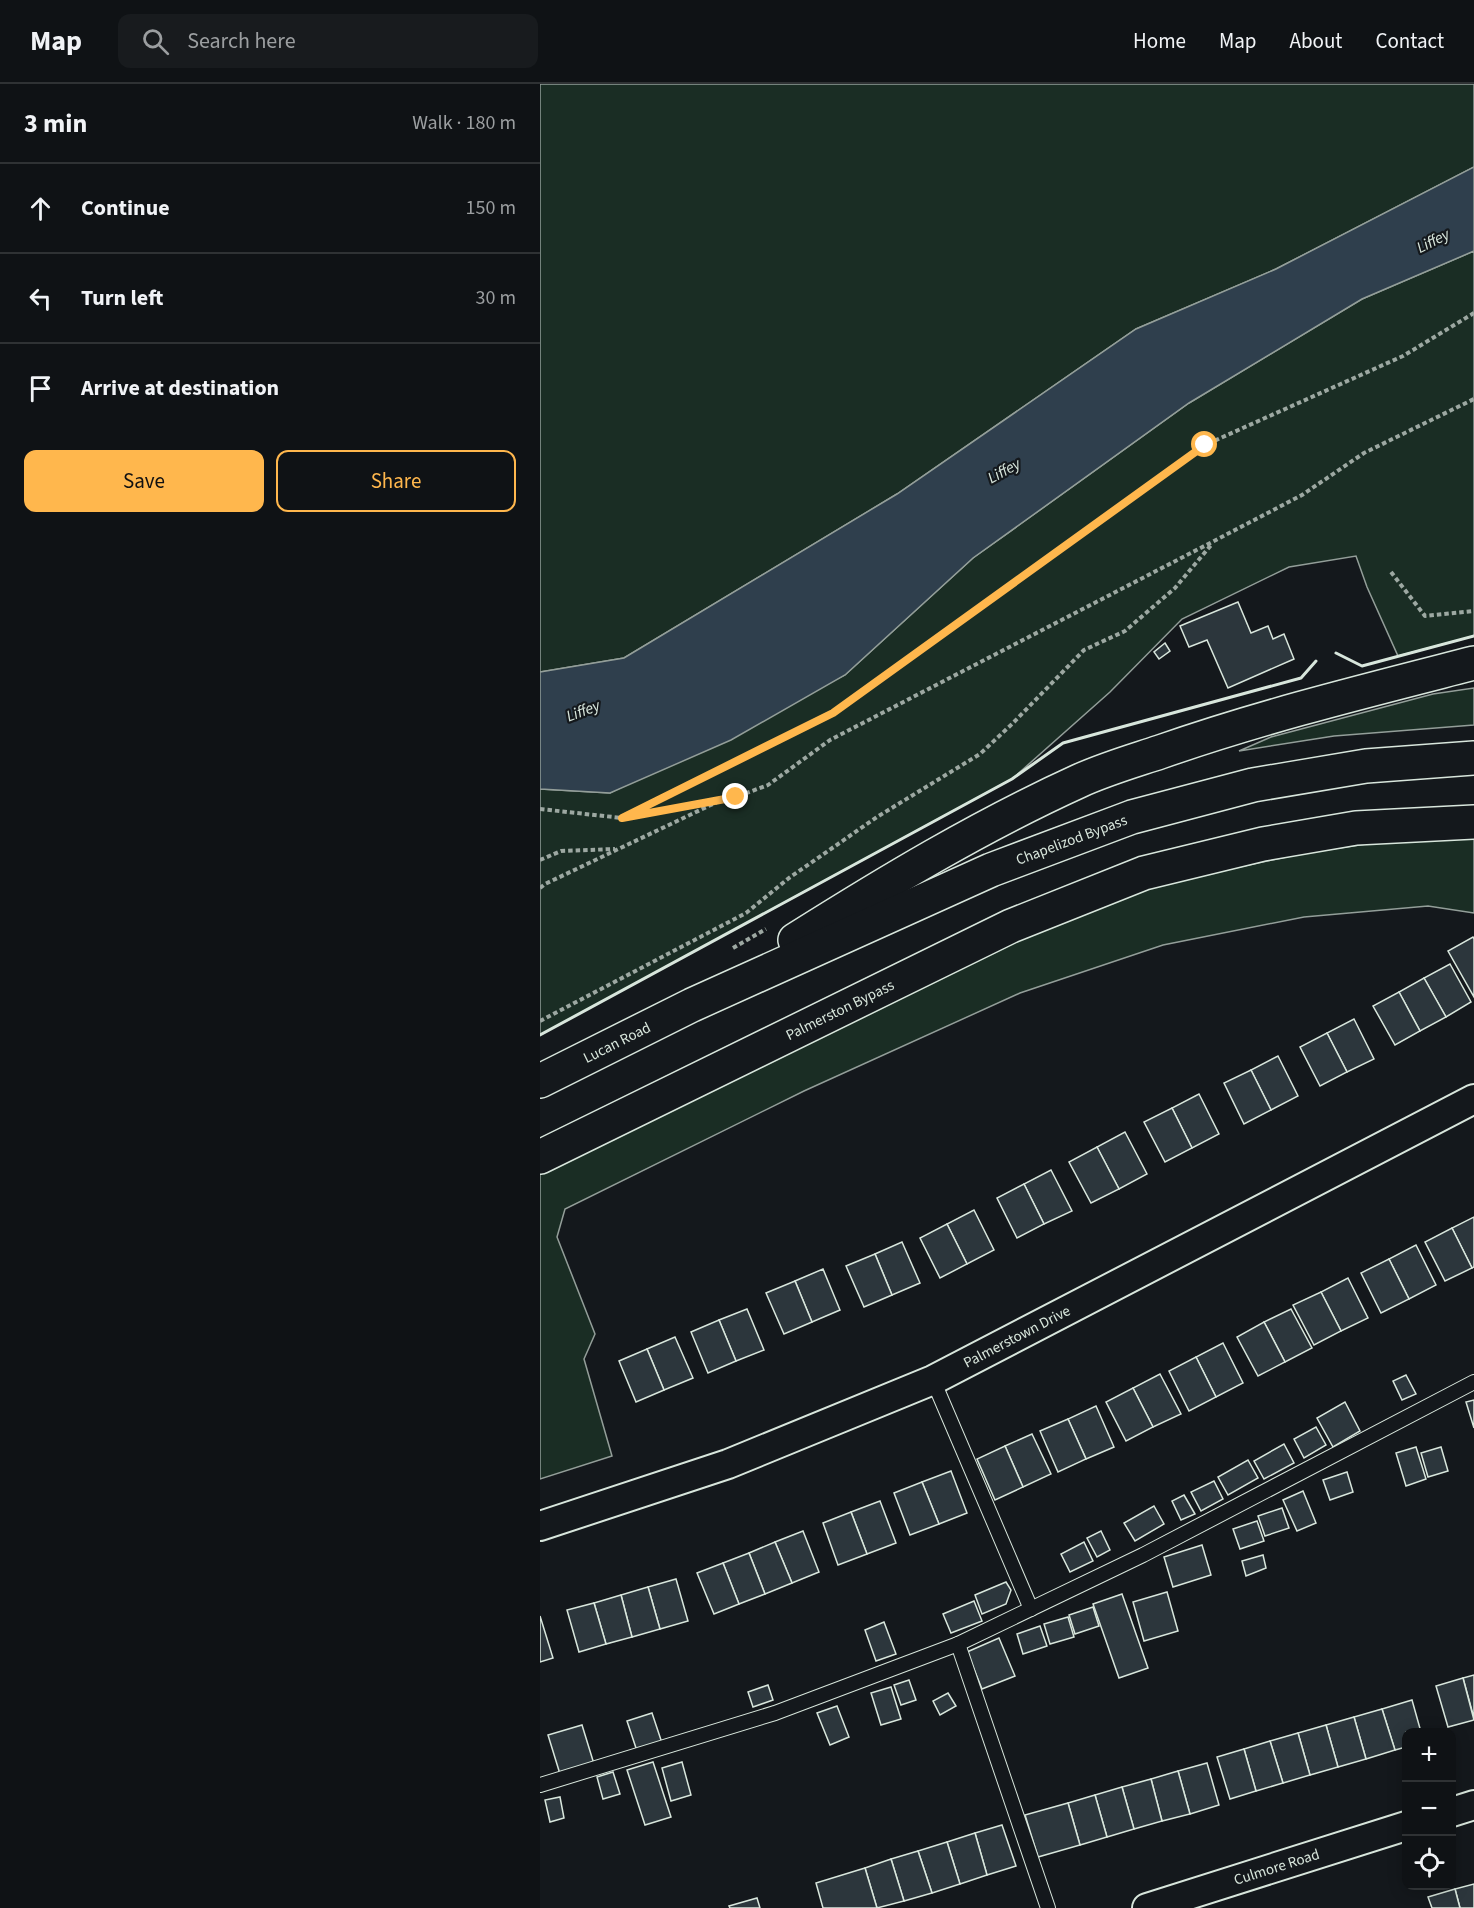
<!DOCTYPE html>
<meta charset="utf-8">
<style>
:root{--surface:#0f1215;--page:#181b1e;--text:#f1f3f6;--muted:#9b9ea0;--line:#2f3234;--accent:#ffb74d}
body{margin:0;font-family:"Source Sans 3",sans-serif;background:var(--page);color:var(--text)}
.controls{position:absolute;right:18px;bottom:18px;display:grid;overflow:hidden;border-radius:12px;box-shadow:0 3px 15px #0003}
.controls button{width:54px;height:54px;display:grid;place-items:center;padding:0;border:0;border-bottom:2px solid var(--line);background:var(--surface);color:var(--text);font:30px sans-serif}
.stop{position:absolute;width:18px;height:18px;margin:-14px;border:4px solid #ffb74d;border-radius:50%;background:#fff}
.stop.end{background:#ffb74d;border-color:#fff;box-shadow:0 2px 6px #0008}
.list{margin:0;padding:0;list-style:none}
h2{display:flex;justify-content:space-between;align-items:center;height:78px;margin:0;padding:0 24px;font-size:26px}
h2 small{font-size:20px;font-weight:400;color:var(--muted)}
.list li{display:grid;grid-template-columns:39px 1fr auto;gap:18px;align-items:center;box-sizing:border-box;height:90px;padding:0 24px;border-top:2px solid var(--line)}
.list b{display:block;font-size:22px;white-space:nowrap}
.list em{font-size:20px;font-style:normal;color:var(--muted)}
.actions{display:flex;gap:12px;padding:18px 24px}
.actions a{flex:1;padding:14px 0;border:2px solid var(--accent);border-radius:12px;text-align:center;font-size:21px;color:var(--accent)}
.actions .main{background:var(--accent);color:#111}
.icon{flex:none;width:33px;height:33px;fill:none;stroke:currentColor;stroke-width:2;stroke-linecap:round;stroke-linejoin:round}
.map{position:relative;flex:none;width:934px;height:1824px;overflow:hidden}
header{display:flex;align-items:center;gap:36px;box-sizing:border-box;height:84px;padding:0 30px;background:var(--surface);border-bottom:2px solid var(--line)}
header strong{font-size:28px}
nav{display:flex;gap:33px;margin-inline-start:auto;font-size:21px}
.search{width:420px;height:54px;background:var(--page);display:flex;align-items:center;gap:15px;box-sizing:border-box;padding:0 21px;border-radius:12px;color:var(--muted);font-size:22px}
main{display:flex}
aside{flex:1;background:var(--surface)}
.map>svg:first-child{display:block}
.green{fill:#1a2d24;stroke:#939e99;stroke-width:1.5}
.water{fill:#2f3f4d;stroke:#939e99;stroke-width:1.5}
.building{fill:#2c363c;stroke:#d8e6dc;stroke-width:1.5}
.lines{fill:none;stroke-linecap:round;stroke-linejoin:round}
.service-casing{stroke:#d8e6dc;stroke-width:16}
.minor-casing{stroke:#d8e6dc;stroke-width:32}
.secondary-casing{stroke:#d8e6dc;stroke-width:36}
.path{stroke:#9da8a2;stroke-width:4;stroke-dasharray:4.5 3;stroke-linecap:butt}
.service{stroke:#14181c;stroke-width:14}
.minor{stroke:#14181c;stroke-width:28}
.secondary{stroke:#14181c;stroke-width:33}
.wall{stroke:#d8e6dc;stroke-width:3}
.route{stroke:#ffb74d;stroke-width:8}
.labels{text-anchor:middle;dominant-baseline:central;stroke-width:4.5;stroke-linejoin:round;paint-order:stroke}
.street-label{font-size:15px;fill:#d8e6dc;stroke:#14181c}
.water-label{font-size:16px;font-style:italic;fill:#d8e6dc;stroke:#14181c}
</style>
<header>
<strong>Map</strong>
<div class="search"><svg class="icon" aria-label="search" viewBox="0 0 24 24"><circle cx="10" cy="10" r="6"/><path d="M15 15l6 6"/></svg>Search here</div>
<nav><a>Home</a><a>Map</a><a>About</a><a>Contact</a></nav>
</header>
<main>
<aside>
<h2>3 min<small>Walk · 180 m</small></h2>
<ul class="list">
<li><svg class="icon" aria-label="ahead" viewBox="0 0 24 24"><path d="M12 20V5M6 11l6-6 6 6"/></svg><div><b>Continue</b></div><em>150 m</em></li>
<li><svg class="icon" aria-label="left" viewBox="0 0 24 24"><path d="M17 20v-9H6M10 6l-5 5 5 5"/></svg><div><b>Turn left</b></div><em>30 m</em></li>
<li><svg class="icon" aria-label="arrive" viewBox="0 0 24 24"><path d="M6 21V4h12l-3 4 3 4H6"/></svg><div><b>Arrive at destination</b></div></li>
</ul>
<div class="actions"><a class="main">Save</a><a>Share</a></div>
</aside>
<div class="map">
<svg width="934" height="1824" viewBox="0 0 934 1824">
<rect width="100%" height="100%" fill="#14181c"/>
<!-- green -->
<g class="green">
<path d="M0,0H934V83L736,185L596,245L357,410L84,574L0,588Z"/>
<path d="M934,167V552L858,572L827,503L816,472L749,483L642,535L570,608L472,695L0,951V705L70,709L305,591L433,474L649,319L822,215Z"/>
<path d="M934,604V641L794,652L699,667L731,653L893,610Z"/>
<path d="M881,752H934V829L888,822L764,833L623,861L480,909L264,1007L25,1125L17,1153L55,1250L44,1275L72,1372L0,1395V1090L45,1069L240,970L469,858L610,802L765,769Z"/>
</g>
<!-- water -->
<path class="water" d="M934,83V167L822,215L649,319L433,474L305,591L191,656L70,709L0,705V588L84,574L357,410L596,245L736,185Z"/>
<!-- building -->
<g class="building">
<path d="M698,518L711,549L728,542L733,555L744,550L754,575L688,604L667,556L649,563L640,542Z"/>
<path d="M625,559L630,567L619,575L614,568Z"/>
<path d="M933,853L934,855V913L908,867Z"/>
<path d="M910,880L931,918L906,933L884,894Z"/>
<path d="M884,894L906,933L880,947L859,908Z"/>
<path d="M859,908L880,947L855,961L833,922Z"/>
<path d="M814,935L834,975L807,988L787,949Z"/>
<path d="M787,949L807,988L780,1002L760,963Z"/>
<path d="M738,972L758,1012L731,1026L711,986Z"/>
<path d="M711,986L731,1026L704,1040L684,999Z"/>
<path d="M659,1010L679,1050L652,1064L632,1024Z"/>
<path d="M632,1024L652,1064L625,1078L604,1038Z"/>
<path d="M585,1048L607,1090L579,1105L557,1063Z"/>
<path d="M557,1063L579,1105L551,1119L529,1078Z"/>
<path d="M511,1086L532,1127L504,1140L484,1100Z"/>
<path d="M484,1100L504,1140L477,1154L457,1114Z"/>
<path d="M434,1126L454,1166L427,1180L407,1140Z"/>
<path d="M934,1133V1183L932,1184L912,1144Z"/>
<path d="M407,1140L427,1180L400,1194L380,1154Z"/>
<path d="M912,1144L932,1184L905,1197L885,1158Z"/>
<path d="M362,1158L380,1199L352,1211L335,1170Z"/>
<path d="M876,1161L896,1201L869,1215L849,1175Z"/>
<path d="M335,1170L352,1211L324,1223L306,1182Z"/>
<path d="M849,1175L869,1215L841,1229L821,1189Z"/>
<path d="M283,1185L300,1226L272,1238L255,1197Z"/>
<path d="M808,1194L828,1234L801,1247L781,1208Z"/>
<path d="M255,1197L272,1238L244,1250L226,1209Z"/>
<path d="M781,1208L801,1247L774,1261L753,1221Z"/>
<path d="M207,1225L224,1266L196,1277L179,1236Z"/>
<path d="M751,1225L772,1264L745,1278L724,1238Z"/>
<path d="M179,1236L196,1277L168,1289L151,1248Z"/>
<path d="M724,1238L745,1278L718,1292L697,1253Z"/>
<path d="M135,1253L153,1294L124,1306L107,1265Z"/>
<path d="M683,1259L703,1299L676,1313L656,1273Z"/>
<path d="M107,1265L124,1306L96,1318L79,1277Z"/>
<path d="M656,1273L676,1313L649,1327L629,1287Z"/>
<path d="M620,1290L641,1330L613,1343L593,1304Z"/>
<path d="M866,1291L876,1310L862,1316L853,1297Z"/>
<path d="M593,1304L613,1343L586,1357L566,1318Z"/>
<path d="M934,1316V1344L926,1318Z"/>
<path d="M805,1318L820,1347L793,1363L777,1334Z"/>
<path d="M556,1322L574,1363L546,1375L528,1335Z"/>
<path d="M528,1335L546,1375L518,1388L500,1347Z"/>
<path d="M776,1343L786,1361L764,1374L754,1355Z"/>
<path d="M492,1350L511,1390L483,1403L465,1362Z"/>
<path d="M744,1360L754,1379L724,1395L714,1377Z"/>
<path d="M465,1362L483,1403L455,1416L437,1375Z"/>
<path d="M876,1363L886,1395L866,1402L856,1369Z"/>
<path d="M901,1363L908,1387L888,1393L881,1369Z"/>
<path d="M708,1376L718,1394L688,1411L678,1393Z"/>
<path d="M411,1387L427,1429L399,1440L382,1398Z"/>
<path d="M807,1388L813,1408L790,1416L783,1396Z"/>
<path d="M674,1397L683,1415L661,1427L651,1408Z"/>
<path d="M382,1398L399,1440L370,1451L354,1409Z"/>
<path d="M763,1407L776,1439L757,1447L743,1416Z"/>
<path d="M644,1411L655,1430L641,1436L632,1417Z"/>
<path d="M340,1417L356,1459L327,1470L311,1428Z"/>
<path d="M614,1422L624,1440L595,1457L584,1439Z"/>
<path d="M742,1424L749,1444L725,1452L718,1432Z"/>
<path d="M311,1428L327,1470L298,1481L283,1439Z"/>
<path d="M717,1437L724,1457L700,1465L693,1445Z"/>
<path d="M263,1447L279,1488L252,1499L235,1458Z"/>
<path d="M561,1447L570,1466L557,1473L547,1454Z"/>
<path d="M235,1458L252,1499L225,1510L209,1469Z"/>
<path d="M544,1458L553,1477L530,1488L521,1470Z"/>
<path d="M662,1461L671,1491L633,1503L624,1473Z"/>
<path d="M209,1469L225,1510L199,1520L183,1479Z"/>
<path d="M723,1471L726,1484L706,1492L702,1477Z"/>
<path d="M183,1479L199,1520L174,1530L157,1489Z"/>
<path d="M136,1495L148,1537L120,1545L108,1503Z"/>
<path d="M466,1498L471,1506L466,1520L442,1530L435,1511Z"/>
<path d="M108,1503L120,1545L92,1553L81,1511Z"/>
<path d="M627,1508L638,1547L604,1557L593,1518Z"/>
<path d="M582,1510L608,1584L579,1594L553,1520Z"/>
<path d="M81,1511L92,1553L66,1560L54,1519Z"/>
<path d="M434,1517L442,1537L411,1549L403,1530Z"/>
<path d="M54,1519L66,1560L39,1568L27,1526Z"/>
<path d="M553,1523L559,1542L535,1550L529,1531Z"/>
<path d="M0,1532L13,1574L0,1578Z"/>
<path d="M528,1533L534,1553L510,1560L504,1540Z"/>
<path d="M344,1538L356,1570L336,1577L325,1546Z"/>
<path d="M500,1542L507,1562L483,1570L477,1550Z"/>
<path d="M459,1554L475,1592L442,1605L427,1568Z"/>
<path d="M934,1591V1634L923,1594Z"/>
<path d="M923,1594L934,1636L908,1643L896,1602Z"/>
<path d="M369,1596L376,1616L361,1621L354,1601Z"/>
<path d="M228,1601L233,1616L213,1623L208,1608Z"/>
<path d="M351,1603L361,1635L341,1641L331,1609Z"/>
<path d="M408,1609L416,1622L400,1631L393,1617Z"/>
<path d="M872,1616L881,1648H866V1663L855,1666L842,1625Z"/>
<path d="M297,1622L309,1653L290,1661L277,1629Z"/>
<path d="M842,1625L855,1666L826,1675L814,1633Z"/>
<path d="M112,1629L122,1659L97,1667L87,1637Z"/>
<path d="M814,1633L826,1675L798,1683L786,1641Z"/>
<path d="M42,1641L54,1680L20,1690L8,1651Z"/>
<path d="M786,1641L798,1683L770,1691L758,1649Z"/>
<path d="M758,1649L770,1691L743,1699L730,1657Z"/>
<path d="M730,1657L743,1699L716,1707L704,1665Z"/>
<path d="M704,1665L716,1707L690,1715L677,1673Z"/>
<path d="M113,1678L131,1733L105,1741L87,1686Z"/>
<path d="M142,1678L151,1711L131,1717L122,1684Z"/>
<path d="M667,1679L679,1721L650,1730L638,1687Z"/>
<path d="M638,1687L650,1730L622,1737L611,1695Z"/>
<path d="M73,1688L80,1710L63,1715L57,1693Z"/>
<path d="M611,1695L622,1737L594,1745L582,1703Z"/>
<path d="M582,1703L594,1745L567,1753L555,1711Z"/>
<path d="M555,1711L567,1753L540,1761L528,1719Z"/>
<path d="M20,1713L24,1734L10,1738L5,1716Z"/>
<path d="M528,1719L540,1761L498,1773L485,1731Z"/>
<path d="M462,1741L476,1782L447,1791L435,1749Z"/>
<path d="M435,1749L447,1791L420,1800L407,1758Z"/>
<path d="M407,1758L420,1800L392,1809L378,1767Z"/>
<path d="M378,1767L392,1809L364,1817L351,1775Z"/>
<path d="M351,1775L364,1817L337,1824L325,1784Z"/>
<path d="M325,1784L337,1824H283L276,1799Z"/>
<path d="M934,1800V1824H920L915,1805Z"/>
<path d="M915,1805L920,1824H892L888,1813Z"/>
<path d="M217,1814L220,1824H190L189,1822Z"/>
</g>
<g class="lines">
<defs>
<g id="service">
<path d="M393,1296L491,1525"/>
<path d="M418,1560L508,1824"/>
<path d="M0,1701L235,1629L418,1560L603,1471L934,1298"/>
</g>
<g id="minor">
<path id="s1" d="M0,1442L188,1380L393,1296L934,1015"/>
<path d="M912,1728L934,1721"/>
<path id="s2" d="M607,1824L866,1742"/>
</g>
<g id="secondary">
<path d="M255,856C347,798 440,742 539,697C565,685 593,677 620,668C723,632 829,606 934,579"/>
<path id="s3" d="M0,997L152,921L451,786L592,733L713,701L826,682L934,674"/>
<path id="s4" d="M0,1073L471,842L604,789L723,760L816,744L934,738"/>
</g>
</defs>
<!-- service casing -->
<use href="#service" class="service-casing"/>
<!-- minor casing -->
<use href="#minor" class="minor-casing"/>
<!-- secondary casing -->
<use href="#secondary" class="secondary-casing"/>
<!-- path -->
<g class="path">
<path d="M851,488L885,532L934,527"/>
<path d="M0,725L82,734L293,629L665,361L863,272L934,229"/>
<path d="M88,733L196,713L228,701L290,656L674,457L762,411L824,369L934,315"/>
<path d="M0,776L21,767L75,765"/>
<path d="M0,804L5,800L177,718"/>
<path d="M193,864L226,845"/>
<path d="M0,937L206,829L249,794L337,733L440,670L472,640L544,566L585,547L635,504L672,460"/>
</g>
<!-- service -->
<use href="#service" class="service"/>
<!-- minor -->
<use href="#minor" class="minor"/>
<!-- secondary -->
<use href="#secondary" class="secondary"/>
<!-- wall -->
<g class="wall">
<path d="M796,569L822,582L934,552"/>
<path d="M0,951L472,695L523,659L761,594L776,577"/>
</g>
</g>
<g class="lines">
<!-- route -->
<path class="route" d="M196,713L82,734L293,629L665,361"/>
</g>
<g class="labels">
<!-- street labels -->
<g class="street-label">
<text stroke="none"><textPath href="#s3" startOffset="584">Chapelizod Bypass</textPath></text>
<text stroke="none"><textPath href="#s4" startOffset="334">Palmerston Bypass</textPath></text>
<text stroke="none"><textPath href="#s3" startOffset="86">Lucan Road</textPath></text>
<text stroke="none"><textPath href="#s1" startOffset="514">Palmerstown Drive</textPath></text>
<text stroke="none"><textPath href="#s2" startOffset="136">Culmore Road</textPath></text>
</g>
<!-- water labels -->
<g class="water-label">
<text transform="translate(893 157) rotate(-27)">Liffey</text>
<text transform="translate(464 387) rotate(-29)">Liffey</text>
<text transform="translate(43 627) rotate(-21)">Liffey</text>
</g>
</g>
</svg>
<div class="controls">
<button>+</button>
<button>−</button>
<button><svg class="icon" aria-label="locate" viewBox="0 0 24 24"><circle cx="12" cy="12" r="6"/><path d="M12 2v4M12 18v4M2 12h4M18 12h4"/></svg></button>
</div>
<div class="stop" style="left:665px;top:361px"></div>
<div class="stop end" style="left:196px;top:713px"></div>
</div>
</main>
